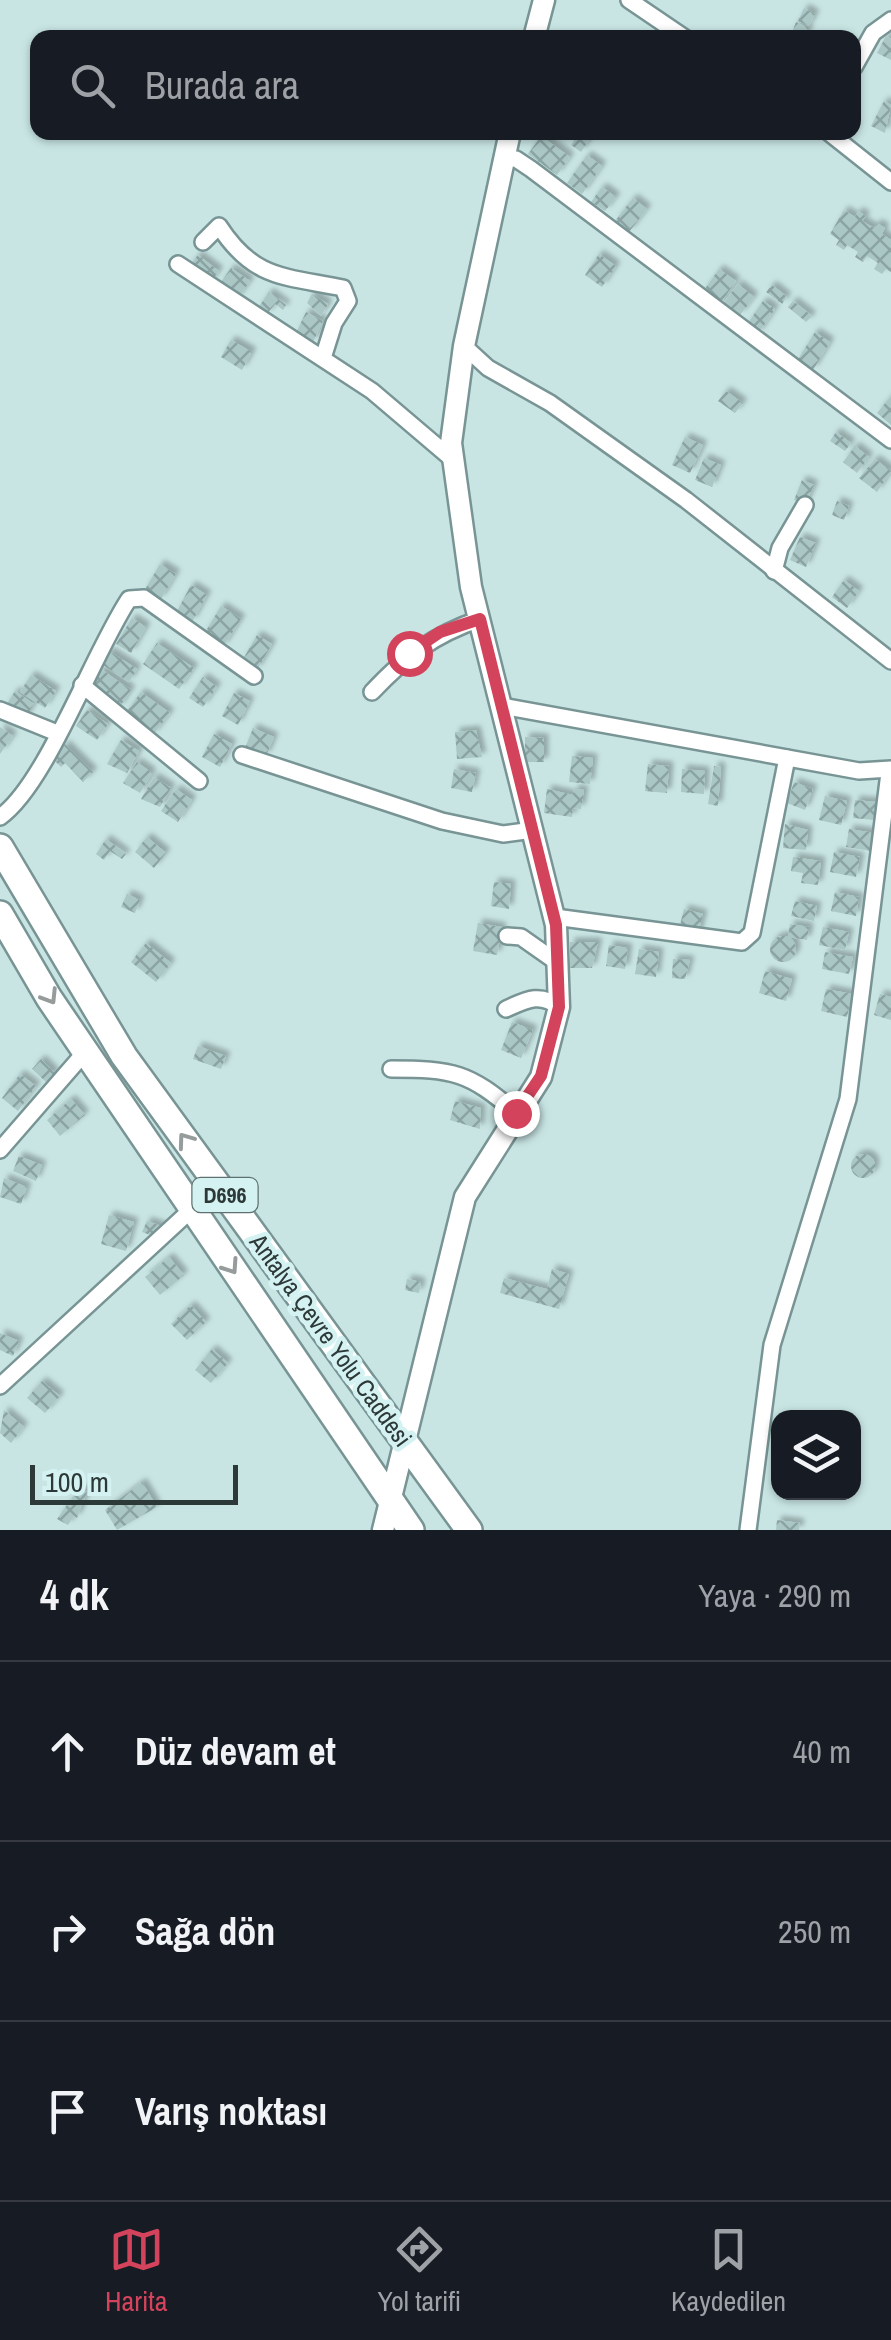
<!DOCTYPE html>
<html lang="tr">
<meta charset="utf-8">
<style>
:root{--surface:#171b24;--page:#20242c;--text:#f1f3f6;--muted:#9ea1a6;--line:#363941;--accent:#d3435b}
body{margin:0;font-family:"Archivo Narrow",sans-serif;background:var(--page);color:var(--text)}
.controls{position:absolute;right:30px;bottom:30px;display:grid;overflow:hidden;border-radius:20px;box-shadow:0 2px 8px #0004}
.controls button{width:90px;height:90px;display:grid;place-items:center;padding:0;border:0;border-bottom:2px solid var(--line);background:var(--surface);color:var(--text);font:50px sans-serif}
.scale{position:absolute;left:30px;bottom:25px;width:208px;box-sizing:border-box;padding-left:10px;border:5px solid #2d3938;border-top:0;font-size:28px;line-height:35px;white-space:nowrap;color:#2d3938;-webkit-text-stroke:8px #d5f2f2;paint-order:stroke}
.stop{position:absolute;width:30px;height:30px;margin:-22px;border:8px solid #d3435b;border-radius:50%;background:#fff}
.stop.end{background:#d3435b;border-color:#fff;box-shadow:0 2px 10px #0008}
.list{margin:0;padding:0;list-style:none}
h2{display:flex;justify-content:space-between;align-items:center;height:130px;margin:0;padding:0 40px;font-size:42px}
h2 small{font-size:32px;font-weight:400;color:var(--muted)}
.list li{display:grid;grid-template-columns:65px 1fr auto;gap:30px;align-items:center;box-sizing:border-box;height:180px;padding:0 40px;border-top:2px solid var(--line)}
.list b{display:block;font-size:38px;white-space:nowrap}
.list em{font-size:32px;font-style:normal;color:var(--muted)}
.icon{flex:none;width:55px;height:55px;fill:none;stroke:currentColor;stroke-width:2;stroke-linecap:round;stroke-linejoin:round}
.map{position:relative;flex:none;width:891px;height:1530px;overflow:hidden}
.search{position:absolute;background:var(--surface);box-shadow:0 2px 8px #0004;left:30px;right:30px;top:30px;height:110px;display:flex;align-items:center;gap:25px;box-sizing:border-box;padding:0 35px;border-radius:20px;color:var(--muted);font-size:38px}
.sheet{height:670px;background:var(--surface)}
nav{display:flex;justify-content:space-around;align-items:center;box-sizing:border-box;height:140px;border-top:2px solid var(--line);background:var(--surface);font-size:28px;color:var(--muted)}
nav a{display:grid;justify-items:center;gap:5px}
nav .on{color:var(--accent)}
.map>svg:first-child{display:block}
.building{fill:url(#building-cross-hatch);filter:url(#shadow)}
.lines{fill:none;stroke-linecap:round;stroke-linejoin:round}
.minor-casing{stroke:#789494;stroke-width:20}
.tertiary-casing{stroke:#789494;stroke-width:25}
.trunk-casing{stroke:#789494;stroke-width:30}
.minor{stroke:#fff;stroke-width:15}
.tertiary{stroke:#fff;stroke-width:20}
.trunk{stroke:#fff;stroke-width:25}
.oneway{stroke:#969c9c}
.route{stroke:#d3435b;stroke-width:12}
.labels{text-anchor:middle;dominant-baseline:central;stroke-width:9;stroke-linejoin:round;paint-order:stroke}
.shield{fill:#d5f2f2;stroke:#5f7070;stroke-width:2.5}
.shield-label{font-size:22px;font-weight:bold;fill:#2d3938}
.street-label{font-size:25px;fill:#2d3938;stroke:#d5f2f2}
</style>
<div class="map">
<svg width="891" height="1530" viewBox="0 0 891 1530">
<defs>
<pattern id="building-cross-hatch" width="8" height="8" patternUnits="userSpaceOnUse" patternTransform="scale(2.5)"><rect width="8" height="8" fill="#aac7c6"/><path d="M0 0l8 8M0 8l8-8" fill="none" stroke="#8ba3a2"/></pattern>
<filter id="shadow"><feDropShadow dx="4.5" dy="-4.5" stdDeviation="2.5" flood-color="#0004"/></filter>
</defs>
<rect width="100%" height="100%" fill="#c8e5e4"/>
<!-- building -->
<g class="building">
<path d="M804,8L815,14L809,26L798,21Z"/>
<path d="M796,22L809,28L805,38L791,35Z"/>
<path d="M886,36L891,39V60L877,53Z"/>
<path d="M884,101L891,105L885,133L871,126Z"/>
<path d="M579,133L589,140L581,152L571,145Z"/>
<path d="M541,136L570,157L557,175L528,154Z"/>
<path d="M587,155L602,166L582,194L567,183Z"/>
<path d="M602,187L616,197L605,211L591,202Z"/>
<path d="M633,198L647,209L629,232L615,221Z"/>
<path d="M844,210L855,217L858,211L866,216L862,221L874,228L877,223L885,228L882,234L891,240V272L886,269L882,274L874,269L878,263L867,256L863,262L855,257L858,252L847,245L844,250L836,245L839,240L830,234Z"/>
<path d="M599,254L616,266L602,287L585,275Z"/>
<path d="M198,255L219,271L210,283L189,266Z"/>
<path d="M231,268L250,281L237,299L219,285Z"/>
<path d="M719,269L736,281L717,308L702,293Z"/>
<path d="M738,284L754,297L740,315L735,311L731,316L722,305Z"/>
<path d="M772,285L787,297L782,304L766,292Z"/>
<path d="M269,292L286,305L283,310L275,304L267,314L258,308Z"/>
<path d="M312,294L328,304L321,316L307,303Z"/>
<path d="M763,301L775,309L758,334L746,326Z"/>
<path d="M793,301L812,316L806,322L788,307Z"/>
<path d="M306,312L323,321L313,342L296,333Z"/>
<path d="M815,332L830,342L813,370L797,361Z"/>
<path d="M231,340L252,352L242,370L221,357Z"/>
<path d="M726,391L743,403L735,413L718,401Z"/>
<path d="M891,396V425L877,413Z"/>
<path d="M836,432L851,443L845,451L830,441Z"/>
<path d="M685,437L703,445L690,473L672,465Z"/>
<path d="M855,446L869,457L857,473L843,462Z"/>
<path d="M704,458L721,465L712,487L695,480Z"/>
<path d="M875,459L891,471L877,492L859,478Z"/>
<path d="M802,480L814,485L805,505L794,500Z"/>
<path d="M837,501L849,506L844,520L832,515Z"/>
<path d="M800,537L816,543L806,567L790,560Z"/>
<path d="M160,564L176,574L160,600L144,591Z"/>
<path d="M844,580L859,591L847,608L832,597Z"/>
<path d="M191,585L207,595L192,622L176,613Z"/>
<path d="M221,606L241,619L223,647L204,634Z"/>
<path d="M132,618L146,627L131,653L116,644Z"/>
<path d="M257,635L272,644L257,670L242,661Z"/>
<path d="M157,643L194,668L179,689L143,664Z"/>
<path d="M109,651L137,669L129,682L101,664Z"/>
<path d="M101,669L131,690L119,708L91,688Z"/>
<path d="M31,675L56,691L45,708L20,692Z"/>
<path d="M203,677L217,687L203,707L189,698Z"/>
<path d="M15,691L34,704L24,720L5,707Z"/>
<path d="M141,692L170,713L153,735L125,714Z"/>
<path d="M234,693L250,701L238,725L222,716Z"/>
<path d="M87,710L108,724L97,740L76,726Z"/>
<path d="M0,727L13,736L0,754Z"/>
<path d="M253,728L274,737L266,756L245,748Z"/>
<path d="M476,730L482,757L457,759L455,732Z"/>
<path d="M214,734L232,744L220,767L202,757Z"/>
<path d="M525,737L544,738V762H525Z"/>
<path d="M121,740L139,751L127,773L107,764Z"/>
<path d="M65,744L93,772L83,782L65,763L61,767L55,761Z"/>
<path d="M572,756L593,758L590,784L569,782Z"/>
<path d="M137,762L152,773L140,793L123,783Z"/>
<path d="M648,764L669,766L667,793L645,791Z"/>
<path d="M714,766L721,767L718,806L708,804Z"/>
<path d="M454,769L476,773L472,792L451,788Z"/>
<path d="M682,769L705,771L704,794L681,792Z"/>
<path d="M154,777L171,788L160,807L141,799Z"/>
<path d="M794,782L813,789L805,810L787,803Z"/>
<path d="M176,789L192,800L178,822L161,811Z"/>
<path d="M547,789L573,795L574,789L584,790L581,809L573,808L572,817L544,813Z"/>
<path d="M825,796L847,801L841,825L819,820Z"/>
<path d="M855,800L876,802L874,820L853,818Z"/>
<path d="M785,824L808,830L806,850L783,848Z"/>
<path d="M849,829L874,833L871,851L846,847Z"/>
<path d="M147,837L166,853L154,868L135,852Z"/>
<path d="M106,839L126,854L122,859L110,851L104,860L96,854Z"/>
<path d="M834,852L860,857L856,877L830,872Z"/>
<path d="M793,857L821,861L818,885L801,883L803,873L791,871Z"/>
<path d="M494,882L511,884L509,909L491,906Z"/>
<path d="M835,892L859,897L856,916L831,911Z"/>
<path d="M127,894L140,900L135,913L121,907Z"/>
<path d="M795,901L817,906L814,921L791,916Z"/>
<path d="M684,909L703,914L698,934L679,929Z"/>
<path d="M478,923L502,927L497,955L473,951Z"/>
<path d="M790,924L809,927L807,940L788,937Z"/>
<path d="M823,927L849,932L845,950L819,945Z"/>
<circle cx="783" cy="949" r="13"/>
<path d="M570,942H598L592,968H570Z"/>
<path d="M146,943L171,963L156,982L131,962Z"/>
<path d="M609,945L628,948L625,969L606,966Z"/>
<path d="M639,949L659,952L656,977L635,974Z"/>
<path d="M825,952L853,957L849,974L822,969Z"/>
<path d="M673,959L690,960L685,979L672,978Z"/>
<path d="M765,971L792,979L786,1001L759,993Z"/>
<path d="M826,989L852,994L847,1017L821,1011Z"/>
<path d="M880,994L891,997V1020L874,1015Z"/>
<path d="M512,1022L533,1030L521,1058L501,1050Z"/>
<path d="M198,1046L226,1056L221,1069L193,1059Z"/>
<path d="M41,1059L55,1073L46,1082L32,1069Z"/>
<path d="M20,1074L36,1086L18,1111L2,1098Z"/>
<path d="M71,1099L85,1115L60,1136L47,1120Z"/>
<path d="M455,1101L481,1108L480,1129L450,1120Z"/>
<circle cx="863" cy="1166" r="12"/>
<path d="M19,1156L42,1165L36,1181L13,1171Z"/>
<path d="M4,1178L27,1187L21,1204L0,1197Z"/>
<path d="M109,1215L134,1222L126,1251L101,1244Z"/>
<path d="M147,1221L164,1227L158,1238L142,1232Z"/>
<path d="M169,1257L184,1275L160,1295L145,1277Z"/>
<path d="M552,1269L569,1274L559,1309L500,1293L504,1278L547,1289Z"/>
<path d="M407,1279L421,1282L419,1293L405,1290Z"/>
<path d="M191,1305L206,1322L187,1340L171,1324Z"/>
<path d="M0,1333L19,1341L13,1356L0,1350Z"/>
<path d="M212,1349L228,1363L211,1383L195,1370Z"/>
<path d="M42,1381L60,1396L45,1413L27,1398Z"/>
<path d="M4,1410L24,1427L11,1443L0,1433Z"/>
<path d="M142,1482L157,1507L117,1530L105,1510Z"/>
<path d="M75,1485L87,1492L77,1518L74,1516L68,1525L57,1519L74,1495L71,1493Z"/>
<path d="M777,1520L800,1523L799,1530H776Z"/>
</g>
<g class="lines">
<defs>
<g id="minor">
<path d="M629,0L685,38"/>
<path d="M854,67L873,33L891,20"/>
<path d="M828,132L891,182"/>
<path d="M503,159H516L531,169L891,440"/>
<path d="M203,242L219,226C254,280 285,276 343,288L348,301L334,323L323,358"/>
<path d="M178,264L372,391L452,459"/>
<path d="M464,346L488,368L550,403L686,500L891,661"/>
<path d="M774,571L780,548L805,505"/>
<path d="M82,685L199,781"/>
<path d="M372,692C406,656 433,635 480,619"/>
<path d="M502,706L859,771L891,769"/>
<path d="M0,710L57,733"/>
<path d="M242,755L442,821L503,834L533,830"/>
<path d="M0,817C46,785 93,653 129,599L144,598L254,676"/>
<path d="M555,917L742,942L752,933L787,758"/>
<path d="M507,936L521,937L558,963"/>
<path d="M506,1009C526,1000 540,992 559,1007"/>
<path d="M391,1069C453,1069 469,1072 516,1113"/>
<path d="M0,1150L86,1051"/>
<path d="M0,1386L192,1209"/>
<path d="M748,1530L772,1345L848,1099L889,773"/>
</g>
<g id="tertiary">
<path d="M534,38L544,0"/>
<path d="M383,1530L465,1197L541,1077L559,1007L556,925L471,587L451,443L464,346L510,132"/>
</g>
<g id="trunk">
<path d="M0,847L124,1056L469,1530"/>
<path d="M0,914L49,998L411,1530"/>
</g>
</defs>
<!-- minor casing -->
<use href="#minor" class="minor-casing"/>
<!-- tertiary casing -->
<use href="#tertiary" class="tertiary-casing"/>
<!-- trunk casing -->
<use href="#trunk" class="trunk-casing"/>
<!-- minor -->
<use href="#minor" class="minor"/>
<!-- tertiary -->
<use href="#tertiary" class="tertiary"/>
<!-- trunk -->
<use href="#trunk" class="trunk"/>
</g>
<!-- one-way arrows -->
<defs><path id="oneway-chevron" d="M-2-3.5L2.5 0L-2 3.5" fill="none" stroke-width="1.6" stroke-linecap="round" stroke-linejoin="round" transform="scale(2.5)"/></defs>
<g class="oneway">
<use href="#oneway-chevron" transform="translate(50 997) rotate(58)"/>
<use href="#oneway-chevron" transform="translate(185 1140) rotate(-126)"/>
<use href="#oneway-chevron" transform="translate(231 1267) rotate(56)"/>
</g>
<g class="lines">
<!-- route -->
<path class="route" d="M409,653L440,632L480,619L556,925L559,1007L541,1076L516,1113"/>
</g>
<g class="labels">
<!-- shield labels -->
<rect class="shield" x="192.5" y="1178" width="65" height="34" rx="8"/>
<g class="shield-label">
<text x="225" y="1195">D696</text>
</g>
<!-- street labels -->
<g class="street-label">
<text transform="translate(331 1340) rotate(54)">Antalya Çevre Yolu Caddesi</text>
</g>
</g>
</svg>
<div class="controls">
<button><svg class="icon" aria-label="layers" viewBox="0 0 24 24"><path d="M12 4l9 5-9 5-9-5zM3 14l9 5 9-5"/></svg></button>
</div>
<div class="scale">100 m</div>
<div class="stop" style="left:409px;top:653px"></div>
<div class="stop end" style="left:516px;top:1113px"></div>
<div class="search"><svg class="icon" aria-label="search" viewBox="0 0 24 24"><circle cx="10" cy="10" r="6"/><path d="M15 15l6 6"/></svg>Burada ara</div>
</div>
<section class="sheet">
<h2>4 dk<small>Yaya · 290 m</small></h2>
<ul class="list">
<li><svg class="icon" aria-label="ahead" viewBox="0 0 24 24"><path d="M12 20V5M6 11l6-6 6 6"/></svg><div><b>Düz devam et</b></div><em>40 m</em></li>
<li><svg class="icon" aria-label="right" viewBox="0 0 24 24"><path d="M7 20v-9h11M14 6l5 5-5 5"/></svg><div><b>Sağa dön</b></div><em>250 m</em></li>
<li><svg class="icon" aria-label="arrive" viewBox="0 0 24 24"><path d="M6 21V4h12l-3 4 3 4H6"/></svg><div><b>Varış noktası</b></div></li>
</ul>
</section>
<nav>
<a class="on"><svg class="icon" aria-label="map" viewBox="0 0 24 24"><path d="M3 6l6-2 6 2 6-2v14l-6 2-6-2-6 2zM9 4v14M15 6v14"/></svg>Harita</a>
<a><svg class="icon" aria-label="directions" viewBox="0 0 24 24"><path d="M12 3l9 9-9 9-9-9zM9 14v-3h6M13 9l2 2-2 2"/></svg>Yol tarifi</a>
<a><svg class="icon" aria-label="saved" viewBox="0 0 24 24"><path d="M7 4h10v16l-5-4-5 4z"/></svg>Kaydedilen</a>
</nav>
